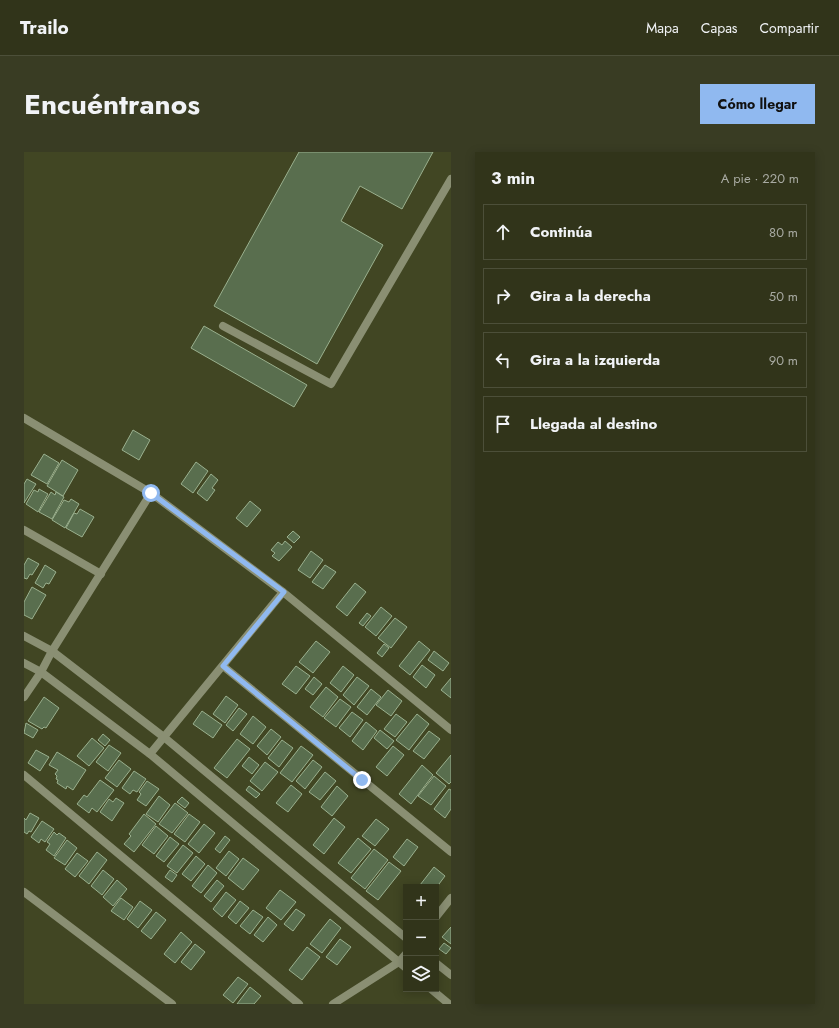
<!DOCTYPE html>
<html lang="es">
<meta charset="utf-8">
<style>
:root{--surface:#31341a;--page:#393c23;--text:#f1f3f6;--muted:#a8aaa2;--line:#4c4f39;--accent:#90b9f0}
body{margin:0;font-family:Jost,sans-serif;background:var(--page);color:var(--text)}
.controls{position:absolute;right:12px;bottom:12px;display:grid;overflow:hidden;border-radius:0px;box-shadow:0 2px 10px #0003}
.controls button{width:36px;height:36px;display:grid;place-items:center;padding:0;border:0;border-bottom:1px solid var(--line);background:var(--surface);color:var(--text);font:20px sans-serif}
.stop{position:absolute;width:12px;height:12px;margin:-9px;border:3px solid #90b9f0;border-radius:50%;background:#fff}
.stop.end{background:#90b9f0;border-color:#fff;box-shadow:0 1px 4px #0008}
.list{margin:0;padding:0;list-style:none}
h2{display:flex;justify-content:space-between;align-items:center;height:52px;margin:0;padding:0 16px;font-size:17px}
h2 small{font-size:13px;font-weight:400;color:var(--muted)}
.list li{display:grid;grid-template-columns:26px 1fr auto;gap:12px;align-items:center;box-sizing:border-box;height:56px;margin:0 8px 8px;padding:0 8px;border:1px solid var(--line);border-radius:0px}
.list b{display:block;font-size:15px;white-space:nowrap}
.list em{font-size:13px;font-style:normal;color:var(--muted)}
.icon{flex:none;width:22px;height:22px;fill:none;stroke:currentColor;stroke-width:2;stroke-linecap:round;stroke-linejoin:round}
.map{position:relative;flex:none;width:427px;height:852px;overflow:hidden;border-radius:0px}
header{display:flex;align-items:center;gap:24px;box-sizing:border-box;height:56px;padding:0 20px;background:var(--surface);border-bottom:1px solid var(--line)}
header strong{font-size:19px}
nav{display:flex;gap:22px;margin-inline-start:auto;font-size:14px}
.intro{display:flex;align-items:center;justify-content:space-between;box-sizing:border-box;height:96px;padding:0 24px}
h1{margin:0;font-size:28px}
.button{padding:10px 18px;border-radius:0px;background:var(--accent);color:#111;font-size:14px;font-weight:700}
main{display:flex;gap:24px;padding:0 24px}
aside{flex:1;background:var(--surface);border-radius:0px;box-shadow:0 2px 10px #0003}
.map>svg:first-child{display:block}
.building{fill:#596e4e;stroke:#9ab08e}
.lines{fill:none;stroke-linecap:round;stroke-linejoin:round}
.service{stroke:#8a8f73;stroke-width:8}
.minor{stroke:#8a8f73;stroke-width:8}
.route{stroke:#90b9f0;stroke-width:5}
</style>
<header>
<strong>Trailo</strong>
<nav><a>Mapa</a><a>Capas</a><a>Compartir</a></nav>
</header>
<div class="intro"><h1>Encuéntranos</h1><a class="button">Cómo llegar</a></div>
<main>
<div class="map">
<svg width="427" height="852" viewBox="0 0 427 852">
<rect width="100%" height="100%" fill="#414623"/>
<!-- building -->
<g class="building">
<path d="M275,0H409L378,57L336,34L317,69L359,93L293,212L190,154Z"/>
<path d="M180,174L283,233L270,255L167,196Z"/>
<path d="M109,278L126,288L115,308L98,298Z"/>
<path d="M20,302L35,311L23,332L7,323Z"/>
<path d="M38,308L54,318L39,344L23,334Z"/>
<path d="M172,310L184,319L169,341L157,332Z"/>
<path d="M187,322L194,328L188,336L191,338L183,349L173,341Z"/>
<path d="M3,327L12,332L0,351V332Z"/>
<path d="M15,337L24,342L14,360L2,352L10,338L14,340Z"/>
<path d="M27,340L31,343L32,340L40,345L28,367L15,360Z"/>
<path d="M47,347L55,352L41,376L28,368L40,348L45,350Z"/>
<path d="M226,349L237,358L223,375L212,366Z"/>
<path d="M56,357L70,365L58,385L42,376L50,361L53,362Z"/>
<path d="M269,379L276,385L270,391L263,385Z"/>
<path d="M261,389L268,395L255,409L248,404L251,401L247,398L254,390L258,393Z"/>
<path d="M287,399L299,408L286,426L274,418Z"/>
<path d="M4,406L15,412L8,423L6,422L3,427L0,426V413Z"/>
<path d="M21,413L32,420L25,432L22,431L19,436L11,431Z"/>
<path d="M301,413L312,420L299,437L288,430Z"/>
<path d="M331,431L342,440L323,464L312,455Z"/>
<path d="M8,435L22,443L8,467L0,463V450Z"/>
<path d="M357,455L368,464L352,484L341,475Z"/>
<path d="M343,461L347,464L339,474L335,471Z"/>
<path d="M371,466L383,475L367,496L354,486Z"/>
<path d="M292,489L306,500L289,521L275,510Z"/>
<path d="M395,489L406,498L386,523L375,514Z"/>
<path d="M360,492L365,496L358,505L353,501Z"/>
<path d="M410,499L425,511L419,519L404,508Z"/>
<path d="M398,513L411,523L402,536L389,525Z"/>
<path d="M272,514L286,524L272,542L258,532Z"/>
<path d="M319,514L330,523L317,540L306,531Z"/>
<path d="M290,525L298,532L289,543L281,537Z"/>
<path d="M333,525L345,534L330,553L319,543Z"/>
<path d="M427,526V546L417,538Z"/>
<path d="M302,535L314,545L299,565L286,555Z"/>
<path d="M347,537L357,545L343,563L333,555Z"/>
<path d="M364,538L378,549L367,564L352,553Z"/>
<path d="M202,544L214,553L201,571L189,562Z"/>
<path d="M20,545L35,556L22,576L20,575L18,577L4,569Z"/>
<path d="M316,547L327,555L312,575L300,566Z"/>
<path d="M215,556L223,562L209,579L202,573Z"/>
<path d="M178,559L198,573L189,586L169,572Z"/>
<path d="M328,560L339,568L326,585L315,576Z"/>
<path d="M372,562L383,570L371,585L360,577Z"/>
<path d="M393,562L405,572L385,598L372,588Z"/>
<path d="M229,564L242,575L229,592L216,582Z"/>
<path d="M342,570L353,579L339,598L328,589Z"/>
<path d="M2,571L14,578L9,586L0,581Z"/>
<path d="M247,577L257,585L243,603L233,594Z"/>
<path d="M356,578L370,589L363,597L350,586Z"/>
<path d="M405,579L416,587L400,607L389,599Z"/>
<path d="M79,582L86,588L81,594L74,588Z"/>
<path d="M68,586L80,596L65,614L53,604Z"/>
<path d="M213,587L226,597L203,626L190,616Z"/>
<path d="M258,588L269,596L255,615L244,606Z"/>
<path d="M85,593L97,601L84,619L72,610Z"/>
<path d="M277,594L289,603L268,630L256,621Z"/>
<path d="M369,594L380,603L363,624L352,615Z"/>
<path d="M12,598L25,605L16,619L4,611Z"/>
<path d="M33,600L62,618L49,638L43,634L42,637L33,631L34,628L32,627L33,624L31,622L34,618L25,613Z"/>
<path d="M427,603V630L425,632L412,621Z"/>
<path d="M225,605L235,613L228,622L218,614Z"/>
<path d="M95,608L107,617L93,635L81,626Z"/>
<path d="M289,608L298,615L281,637L272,629Z"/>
<path d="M241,610L254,620L238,639L226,629Z"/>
<path d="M398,613L409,623L387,652L375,642Z"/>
<path d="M110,619L122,627L113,640L109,638L106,642L98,636Z"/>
<path d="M301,620L312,629L296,648L285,640Z"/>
<path d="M410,624L422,634L407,653L394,644Z"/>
<path d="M76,628L90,638L73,660L68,656L65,661L53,652L60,643L63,645Z"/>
<path d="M123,629L135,637L122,654L113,648L117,642L115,640Z"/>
<path d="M267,633L278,642L264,660L252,651Z"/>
<path d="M225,634L236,642L232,646L222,638Z"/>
<path d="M313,634L324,644L308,664L297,655Z"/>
<path d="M425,637L427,638V657L421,666L410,657Z"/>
<path d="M135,644L146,653L134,670L122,662Z"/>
<path d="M158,645L165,651L161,656L153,650Z"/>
<path d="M92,646L100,651L88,669L76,660L85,647L89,650Z"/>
<path d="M151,651L164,661L148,681L135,672Z"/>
<path d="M6,661L15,666L7,680L5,679L3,682L0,680V666L2,668Z"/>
<path d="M120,662L132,672L110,700L100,692L107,684L105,682Z"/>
<path d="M165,662L176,670L161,690L150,682Z"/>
<path d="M310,666L321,675L300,702L289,693Z"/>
<path d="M352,667L365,677L351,694L338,684Z"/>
<path d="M18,669L30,677L21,690L17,687L15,691L7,685Z"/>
<path d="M180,672L191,681L175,701L164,692Z"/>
<path d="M132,674L144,684L130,702L118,693Z"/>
<path d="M30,680L33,683L35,681L42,686L30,704L22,698L26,692L23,690Z"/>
<path d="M201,684L206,688L196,701L191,697Z"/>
<path d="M146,685L155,692L140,710L132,704Z"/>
<path d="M334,686L347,697L327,721L314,711Z"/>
<path d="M383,687L394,695L380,714L369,705Z"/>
<path d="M43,688L53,696L41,713L30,706Z"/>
<path d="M159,693L169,701L153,721L143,714Z"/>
<path d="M350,697L364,708L341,737L327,726Z"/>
<path d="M205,699L215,707L202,724L192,716Z"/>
<path d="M73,700L83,708L65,732L55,724Z"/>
<path d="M53,701L64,709L51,725L41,717Z"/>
<path d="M172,704L181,712L167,729L158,722Z"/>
<path d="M219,706L235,718L219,738L204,726Z"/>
<path d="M365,710L377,719L354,748L342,739Z"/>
<path d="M184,713L193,721L177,741L168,734Z"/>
<path d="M410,715L421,724L412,736L399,735L396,733Z"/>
<path d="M79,718L90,727L78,743L67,734Z"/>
<path d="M146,718L153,723L148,730L141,725Z"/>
<path d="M93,728L103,737L89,754L79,745Z"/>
<path d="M193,728L200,734L187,750L180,744Z"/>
<path d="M256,738L272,750L257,768L242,756Z"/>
<path d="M202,740L212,748L198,765L189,757Z"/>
<path d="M97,746L109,755L100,768L87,759Z"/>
<path d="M116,749L128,758L114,776L103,767Z"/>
<path d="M216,749L225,756L212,772L204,765Z"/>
<path d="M272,757L281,763L269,779L260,772Z"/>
<path d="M229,758L239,765L226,782L216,774Z"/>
<path d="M132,760L142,768L127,787L117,779Z"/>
<path d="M244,765L253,773L239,790L230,783Z"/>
<path d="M306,767L317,776L298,801L286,792Z"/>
<path d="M427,775V792L418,785Z"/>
<path d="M157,780L168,790L151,811L140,802Z"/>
<path d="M316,787L327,795L313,813L302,805Z"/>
<path d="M420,791L427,796L422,802L415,797Z"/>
<path d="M171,792L181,800L167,818L157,810Z"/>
<path d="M283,795L296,805L278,828L265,818Z"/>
<path d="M214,825L224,832L209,851L199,843Z"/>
<path d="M226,835L237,844L230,852H213Z"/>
</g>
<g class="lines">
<!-- service -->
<path class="service" d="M199,174L307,232L427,27"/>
<!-- minor -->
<g class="minor">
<path d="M0,266L127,341L259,440L427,578"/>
<path d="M0,378L77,422"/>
<path d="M0,484L28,499L141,586L382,786"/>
<path d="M0,511L17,520L126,602L382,816"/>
<path d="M199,514L427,700"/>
<path d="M0,545L17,520L28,499L127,341"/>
<path d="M126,602L259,440"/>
<path d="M0,623L275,852"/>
<path d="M0,740L148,852"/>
<path d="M412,765L427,746"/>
<path d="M412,811L427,823"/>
<path d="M407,837L425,852"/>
<path d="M309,852L375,810L382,802"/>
</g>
</g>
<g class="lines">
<!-- route -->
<path class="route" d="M127,341L260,440L199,514L338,628"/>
</g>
</svg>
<div class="controls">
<button>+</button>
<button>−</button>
<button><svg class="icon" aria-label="layers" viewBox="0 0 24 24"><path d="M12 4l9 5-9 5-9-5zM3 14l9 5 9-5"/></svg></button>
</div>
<div class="stop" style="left:127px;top:341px"></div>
<div class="stop end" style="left:338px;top:628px"></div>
</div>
<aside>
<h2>3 min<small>A pie · 220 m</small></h2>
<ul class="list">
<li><svg class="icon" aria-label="ahead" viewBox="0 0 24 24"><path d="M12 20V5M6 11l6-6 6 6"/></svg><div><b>Continúa</b></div><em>80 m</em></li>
<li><svg class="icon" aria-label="right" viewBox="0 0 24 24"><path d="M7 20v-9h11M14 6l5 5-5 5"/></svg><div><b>Gira a la derecha</b></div><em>50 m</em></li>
<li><svg class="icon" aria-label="left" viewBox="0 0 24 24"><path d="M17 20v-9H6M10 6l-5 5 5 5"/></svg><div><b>Gira a la izquierda</b></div><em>90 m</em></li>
<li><svg class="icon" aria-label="arrive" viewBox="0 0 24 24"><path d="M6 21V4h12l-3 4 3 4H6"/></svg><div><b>Llegada al destino</b></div></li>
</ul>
</aside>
</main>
